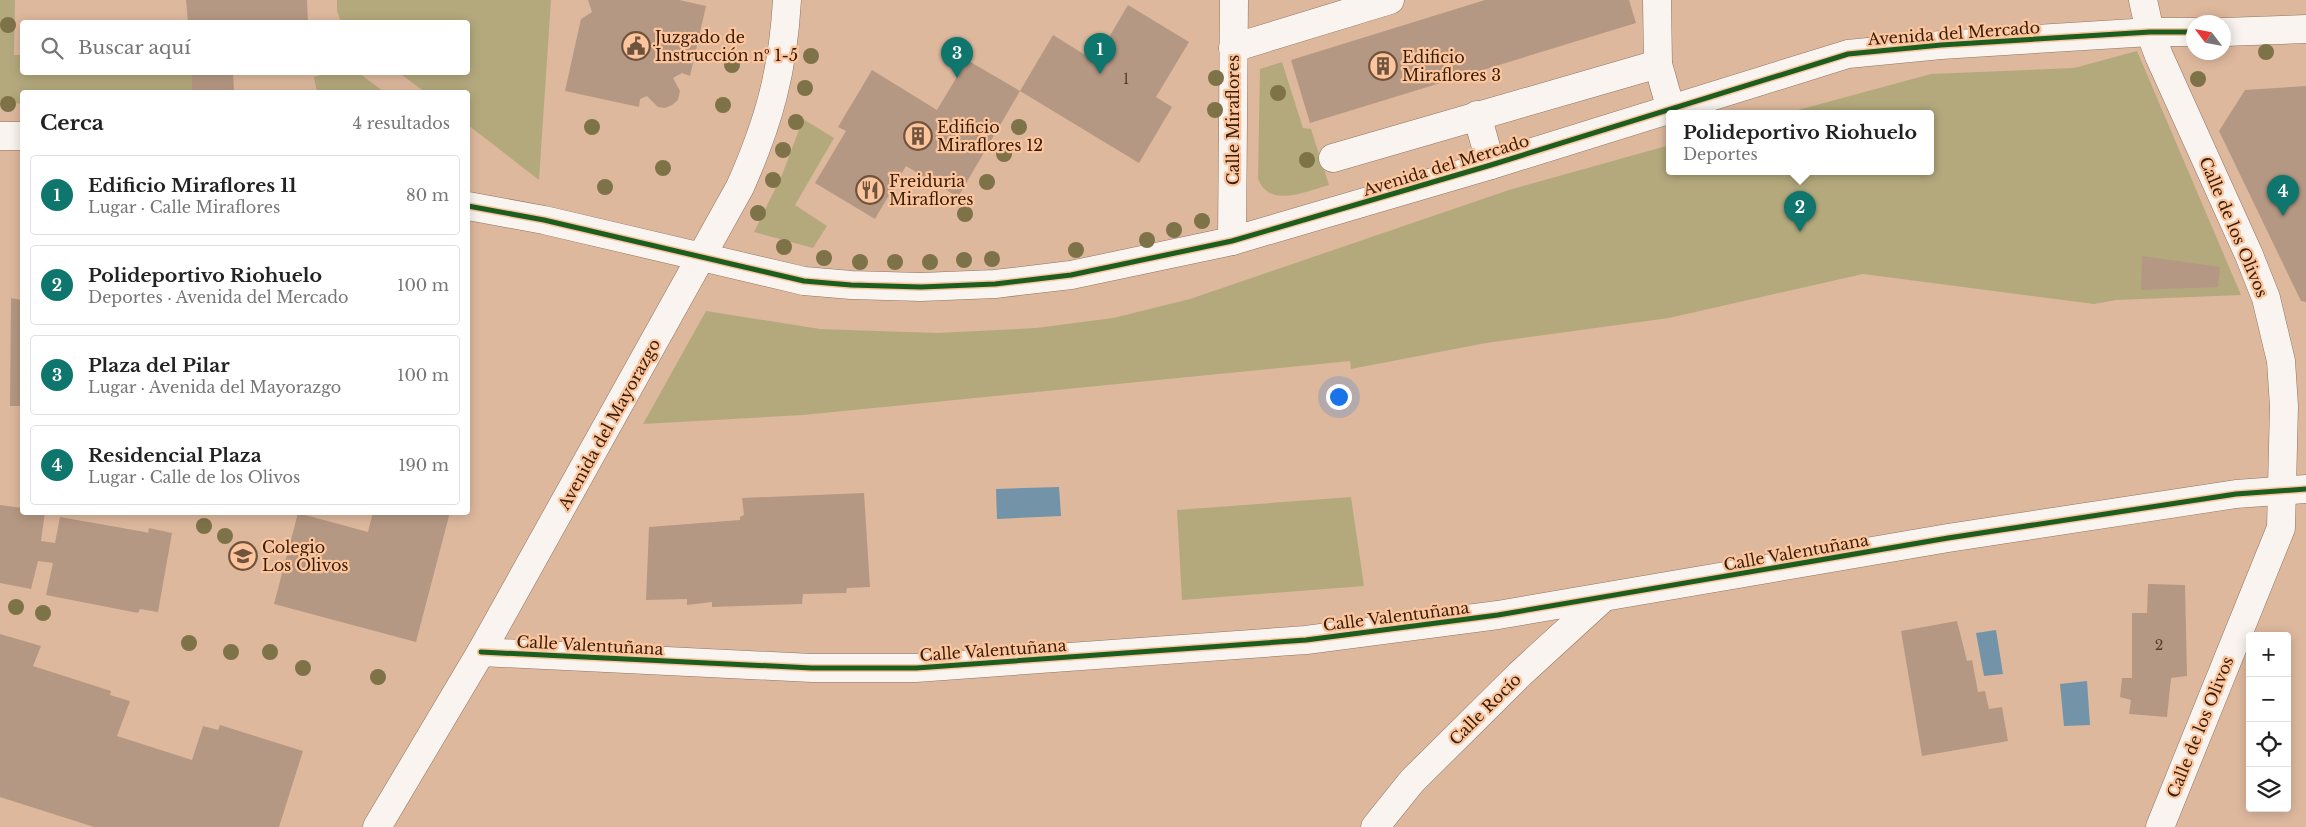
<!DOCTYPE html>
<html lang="es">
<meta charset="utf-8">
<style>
:root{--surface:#fff;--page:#f2f2f2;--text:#222;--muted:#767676;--line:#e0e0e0;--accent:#0f766e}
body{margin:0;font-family:"Libre Baskerville",serif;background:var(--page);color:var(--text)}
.controls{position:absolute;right:15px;bottom:15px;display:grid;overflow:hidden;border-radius:5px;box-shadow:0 2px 12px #0003}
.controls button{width:45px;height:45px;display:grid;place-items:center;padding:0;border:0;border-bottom:1px solid var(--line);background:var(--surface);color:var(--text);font:25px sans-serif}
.compass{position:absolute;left:2186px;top:15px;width:45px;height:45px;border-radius:50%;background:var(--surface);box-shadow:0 2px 12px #0003;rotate:302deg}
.you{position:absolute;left:1338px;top:396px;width:18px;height:18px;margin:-12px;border:4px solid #fff;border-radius:50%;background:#1a73e8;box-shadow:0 0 0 8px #1a73e833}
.badge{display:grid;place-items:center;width:32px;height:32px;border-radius:50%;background:var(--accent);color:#fff;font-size:16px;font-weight:700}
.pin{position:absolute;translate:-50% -41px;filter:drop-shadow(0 1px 2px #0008)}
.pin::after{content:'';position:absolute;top:26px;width:18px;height:15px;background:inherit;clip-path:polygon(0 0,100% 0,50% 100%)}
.popup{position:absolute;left:1666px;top:110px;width:268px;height:65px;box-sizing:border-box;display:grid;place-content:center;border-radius:5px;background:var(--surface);filter:drop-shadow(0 1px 4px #0005);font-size:16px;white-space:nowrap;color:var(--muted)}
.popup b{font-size:19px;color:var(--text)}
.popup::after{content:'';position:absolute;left:50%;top:100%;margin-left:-10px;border:10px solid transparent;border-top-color:var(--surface)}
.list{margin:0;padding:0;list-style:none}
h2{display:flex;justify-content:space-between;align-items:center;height:65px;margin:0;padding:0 20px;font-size:21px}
h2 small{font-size:16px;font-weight:400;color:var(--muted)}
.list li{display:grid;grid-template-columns:32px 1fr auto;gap:15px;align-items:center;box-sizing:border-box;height:80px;margin:0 10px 10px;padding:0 10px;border:1px solid var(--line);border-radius:5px}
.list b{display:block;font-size:19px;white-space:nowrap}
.list p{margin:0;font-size:16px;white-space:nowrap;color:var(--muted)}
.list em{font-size:16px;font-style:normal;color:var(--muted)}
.icon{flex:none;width:28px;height:28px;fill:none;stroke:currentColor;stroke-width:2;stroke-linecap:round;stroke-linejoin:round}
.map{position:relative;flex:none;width:2306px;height:827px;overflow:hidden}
.search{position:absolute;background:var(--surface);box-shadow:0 2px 12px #0003;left:20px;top:20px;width:450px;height:55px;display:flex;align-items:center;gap:12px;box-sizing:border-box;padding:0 18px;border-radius:5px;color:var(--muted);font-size:19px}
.panel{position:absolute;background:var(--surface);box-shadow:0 2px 12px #0003;left:20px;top:90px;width:450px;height:425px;border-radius:5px}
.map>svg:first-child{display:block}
.green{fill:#b4a97d}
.water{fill:#7394a8}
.building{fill:#b59883}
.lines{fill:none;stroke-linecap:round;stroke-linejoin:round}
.minor-casing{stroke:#8d7460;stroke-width:29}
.minor{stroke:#faf4f0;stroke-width:28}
.cycleway-casing{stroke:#fcc59d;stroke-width:8}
.cycleway{stroke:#1b5e20;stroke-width:5}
.tree{fill:#7e7249}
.labels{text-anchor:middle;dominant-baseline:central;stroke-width:4.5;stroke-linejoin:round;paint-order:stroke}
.number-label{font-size:14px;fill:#563c26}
.street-label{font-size:16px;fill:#361d07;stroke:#fcc59d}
.poi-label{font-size:16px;fill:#361d07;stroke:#fcc59d;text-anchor:start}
</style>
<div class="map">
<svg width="2306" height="827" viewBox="0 0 2306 827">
<rect width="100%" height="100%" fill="#ddb89d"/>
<!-- green -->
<g class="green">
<path d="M0,0H15L14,55H22V72L191,73L192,92H22V104L0,101Z"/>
<path d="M337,0H551L539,180L468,125V92H425L399,73L468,72V22H341L337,11Z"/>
<path d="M2137,51L2241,295L2116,300L2094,304L1863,274L1669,318L1486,343L1351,369L1350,361L803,415L643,424L706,311L820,329L937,333L1036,328L1113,318L1190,299L1509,190L1670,145V171H1930V113H1787L1931,74L2074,68Z"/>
<path d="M1282,62L1303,128L1311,129L1329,185C1306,191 1270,209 1258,179L1260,69Z"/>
<path d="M329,73H359L384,92H317L314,77Z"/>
<path d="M803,119L834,138L795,205L827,226L813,248L754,232L782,175Z"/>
<path d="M1351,497L1364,586L1182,600L1177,510Z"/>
</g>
<!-- water -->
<g class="water">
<path d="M1059,487L1061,516L997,519L996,489Z"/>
<path d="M1996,630L2003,674L1984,676L1976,633Z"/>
<path d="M2087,681L2090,725L2064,726L2060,684Z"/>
</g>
<!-- building -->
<g class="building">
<path d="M186,0H307L308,22H188Z"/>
<path d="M588,0H679L706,6L690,76L682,73L673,78L680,91L678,100L672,105L665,108L658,107L647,96L640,99L639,107L565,91L581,19L592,12Z"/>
<path d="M1485,0H1629L1636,23L1310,123L1291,60Z"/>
<path d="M1128,5L1189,42L1156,97L1172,107L1139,163L1020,91L1053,35L1095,61Z"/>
<path d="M967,60L1020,91L958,197L906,166L875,219L815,183L846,131L838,127L872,70L937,110Z"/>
<path d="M191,72H233L234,92H192Z"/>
<path d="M2306,86V302L2301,301L2219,131L2245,90Z"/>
<path d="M2142,256L2220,267L2218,287L2141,290Z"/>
<path d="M11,298L22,300V406H10Z"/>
<path d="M864,493L870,587L847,588L846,593L803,594L802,604L712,607V602L687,605V599L646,600L649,527L740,520V517L744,515L742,498Z"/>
<path d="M0,505L22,508V512H45L41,541L55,543L60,517L145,532L148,533L149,528L172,533L158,612L140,609L138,613L46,595L53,563L38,561L31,589L0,583Z"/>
<path d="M373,512H450L416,642L274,604L298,513L368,532Z"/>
<path d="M2148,584L2185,585L2187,676L2171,678L2167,717L2129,714L2131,700L2120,697L2122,678H2132V613H2147Z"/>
<path d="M1957,621L1967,661L1972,660L1978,692L1985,691L1989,709L2002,707L2008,741L1922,756L1901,631Z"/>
<path d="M0,634L41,646L33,666L111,691L110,695L130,701L117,736L192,760L203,726L218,730L220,725L303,751L279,827H94L0,797Z"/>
</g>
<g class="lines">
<defs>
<g id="minor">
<path d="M1657,0L1658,64L1671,110"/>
<path d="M2143,0L2150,32L2159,56L2249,255L2266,298L2281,361L2284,406L2281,528L2160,827"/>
<path d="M2224,32L2306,29"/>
<path d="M1233,48L1390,0"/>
<path d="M1477,115L1491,165"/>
<path d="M0,136H22"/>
<path d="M1333,158L1658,64"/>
<path d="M468,206L544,220L804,281L851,285L921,287L995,284L1071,275L1232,241L1491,165L1848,54L1941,45L2150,32H2194"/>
<path d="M1232,241L1234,0"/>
<path d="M481,652L812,668H916L1306,640L1498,615L1948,538L2236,494L2306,489"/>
<path d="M377,827L481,652L740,187C769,122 783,71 787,0"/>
<path d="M1375,827L1412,781L1520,674L1603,598"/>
</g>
</defs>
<!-- minor casing -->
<use href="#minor" class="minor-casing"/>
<!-- minor -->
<use href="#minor" class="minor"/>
<defs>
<g id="cycleway">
<path d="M468,206L544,220L804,281L851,285L921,287L995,284L1071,275L1232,241L1491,165L1848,54L1941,45L2150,32H2194"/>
<path d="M481,652L812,668H916L1306,640L1498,615L1948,538L2236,494L2306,489"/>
</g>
</defs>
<!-- cycleway casing -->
<use href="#cycleway" class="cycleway-casing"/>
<!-- cycleway -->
<use href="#cycleway" class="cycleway"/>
</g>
<!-- trees -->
<g class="tree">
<circle cx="8" cy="25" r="8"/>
<circle cx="2266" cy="52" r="8"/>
<circle cx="811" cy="56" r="8"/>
<circle cx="732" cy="65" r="8"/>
<circle cx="1216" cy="78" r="8"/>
<circle cx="2198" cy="79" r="8"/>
<circle cx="805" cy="88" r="8"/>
<circle cx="1278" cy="93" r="8"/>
<circle cx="8" cy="104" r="8"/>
<circle cx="723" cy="105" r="8"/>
<circle cx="1215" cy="110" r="8"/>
<circle cx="796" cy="122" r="8"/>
<circle cx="592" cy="127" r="8"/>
<circle cx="1019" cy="127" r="8"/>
<circle cx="783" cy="150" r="8"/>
<circle cx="1004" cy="154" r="8"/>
<circle cx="1307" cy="160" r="8"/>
<circle cx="663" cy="168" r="8"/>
<circle cx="773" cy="180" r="8"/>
<circle cx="987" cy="182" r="8"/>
<circle cx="605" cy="187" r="8"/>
<circle cx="758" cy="213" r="8"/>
<circle cx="965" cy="214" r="8"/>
<circle cx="1202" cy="221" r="8"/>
<circle cx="1174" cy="230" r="8"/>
<circle cx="1147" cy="240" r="8"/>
<circle cx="784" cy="247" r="8"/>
<circle cx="1076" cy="250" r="8"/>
<circle cx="824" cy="258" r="8"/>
<circle cx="992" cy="259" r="8"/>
<circle cx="964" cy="260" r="8"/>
<circle cx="860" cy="262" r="8"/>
<circle cx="895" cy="262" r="8"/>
<circle cx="930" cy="262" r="8"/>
<circle cx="204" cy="526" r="8"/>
<circle cx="225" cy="536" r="8"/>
<circle cx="16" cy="607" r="8"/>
<circle cx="43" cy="613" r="8"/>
<circle cx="189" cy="643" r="8"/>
<circle cx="231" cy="652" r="8"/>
<circle cx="270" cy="652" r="8"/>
<circle cx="303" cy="668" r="8"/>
<circle cx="378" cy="677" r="8"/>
</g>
<!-- icons -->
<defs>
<symbol id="civic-ring" viewBox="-11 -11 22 22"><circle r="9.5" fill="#fcc59d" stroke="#70533c" stroke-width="1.5"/><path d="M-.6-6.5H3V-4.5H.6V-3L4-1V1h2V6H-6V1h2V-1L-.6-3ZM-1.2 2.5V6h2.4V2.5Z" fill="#70533c"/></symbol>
<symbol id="building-ring" viewBox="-11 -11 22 22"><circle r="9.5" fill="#fcc59d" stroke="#70533c" stroke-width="1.5"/><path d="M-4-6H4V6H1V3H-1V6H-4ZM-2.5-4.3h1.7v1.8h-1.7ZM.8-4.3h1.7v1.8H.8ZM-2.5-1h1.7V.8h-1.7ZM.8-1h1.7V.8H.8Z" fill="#70533c"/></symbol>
<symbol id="restaurant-ring" viewBox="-11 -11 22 22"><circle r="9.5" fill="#fcc59d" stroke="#70533c" stroke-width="1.5"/><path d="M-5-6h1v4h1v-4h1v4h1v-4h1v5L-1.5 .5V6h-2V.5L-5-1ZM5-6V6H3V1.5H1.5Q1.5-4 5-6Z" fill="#70533c"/></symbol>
<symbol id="school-ring" viewBox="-11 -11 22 22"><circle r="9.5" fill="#fcc59d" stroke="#70533c" stroke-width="1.5"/><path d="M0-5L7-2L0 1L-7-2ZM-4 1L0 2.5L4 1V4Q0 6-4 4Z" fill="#70533c"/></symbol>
</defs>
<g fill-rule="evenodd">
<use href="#civic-ring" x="620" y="30" width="32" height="32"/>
<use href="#building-ring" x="1367" y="50" width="32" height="32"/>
<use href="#building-ring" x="902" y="120" width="32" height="32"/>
<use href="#restaurant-ring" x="854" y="174" width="32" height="32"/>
<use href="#school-ring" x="227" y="540" width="32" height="32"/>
</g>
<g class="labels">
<!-- number labels -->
<g class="number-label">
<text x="1126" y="79">1</text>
<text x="2159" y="645">2</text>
</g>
<!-- street labels -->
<g class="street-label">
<text transform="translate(1954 33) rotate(-4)">Avenida del Mercado</text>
<text transform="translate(1233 120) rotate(-90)">Calle Miraflores</text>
<text transform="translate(1446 165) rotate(-17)">Avenida del Mercado</text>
<text transform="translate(2234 227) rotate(67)">Calle de los Olivos</text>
<text transform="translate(609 424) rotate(-61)">Avenida del Mayorazgo</text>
<text transform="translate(1796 552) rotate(-10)">Calle Valentuñana</text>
<text transform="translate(1396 616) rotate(-7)">Calle Valentuñana</text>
<text transform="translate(590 645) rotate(3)">Calle Valentuñana</text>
<text transform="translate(993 650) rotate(-4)">Calle Valentuñana</text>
<text transform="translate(1485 709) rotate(-45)">Calle Rocío</text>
<text transform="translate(2200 727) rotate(-68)">Calle de los Olivos</text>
</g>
<!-- poi labels -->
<g class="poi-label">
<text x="655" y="37">Juzgado de<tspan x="655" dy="18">Instrucción nº 1-5</tspan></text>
<text x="1402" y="57">Edificio<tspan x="1402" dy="18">Miraflores 3</tspan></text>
<text x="937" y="127">Edificio<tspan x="937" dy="18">Miraflores 12</tspan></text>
<text x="889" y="181">Freiduria<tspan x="889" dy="18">Miraflores</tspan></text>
<text x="262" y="547">Colegio<tspan x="262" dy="18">Los Olivos</tspan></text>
</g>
</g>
</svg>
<div class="controls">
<button>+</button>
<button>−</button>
<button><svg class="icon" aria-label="locate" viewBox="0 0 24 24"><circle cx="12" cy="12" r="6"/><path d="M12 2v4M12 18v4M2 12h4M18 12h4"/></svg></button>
<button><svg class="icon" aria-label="layers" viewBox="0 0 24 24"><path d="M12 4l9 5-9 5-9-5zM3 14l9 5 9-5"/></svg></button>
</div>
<svg class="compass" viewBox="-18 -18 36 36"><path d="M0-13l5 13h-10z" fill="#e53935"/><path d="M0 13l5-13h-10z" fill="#767676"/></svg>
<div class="you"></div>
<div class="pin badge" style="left:1100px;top:74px">1</div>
<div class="pin badge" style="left:1800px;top:232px">2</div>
<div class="popup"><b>Polideportivo Riohuelo</b>Deportes</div>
<div class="pin badge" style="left:957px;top:78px">3</div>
<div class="pin badge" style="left:2283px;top:216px">4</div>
<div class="search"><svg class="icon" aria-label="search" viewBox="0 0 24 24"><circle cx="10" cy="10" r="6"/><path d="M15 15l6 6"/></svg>Buscar aquí</div>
<section class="panel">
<h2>Cerca<small>4 resultados</small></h2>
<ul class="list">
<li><span class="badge">1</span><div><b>Edificio Miraflores 11</b><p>Lugar · Calle Miraflores</p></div><em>80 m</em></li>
<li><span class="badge">2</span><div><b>Polideportivo Riohuelo</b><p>Deportes · Avenida del Mercado</p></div><em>100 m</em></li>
<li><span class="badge">3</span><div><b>Plaza del Pilar</b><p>Lugar · Avenida del Mayorazgo</p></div><em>100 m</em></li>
<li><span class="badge">4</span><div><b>Residencial Plaza</b><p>Lugar · Calle de los Olivos</p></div><em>190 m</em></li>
</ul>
</section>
</div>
